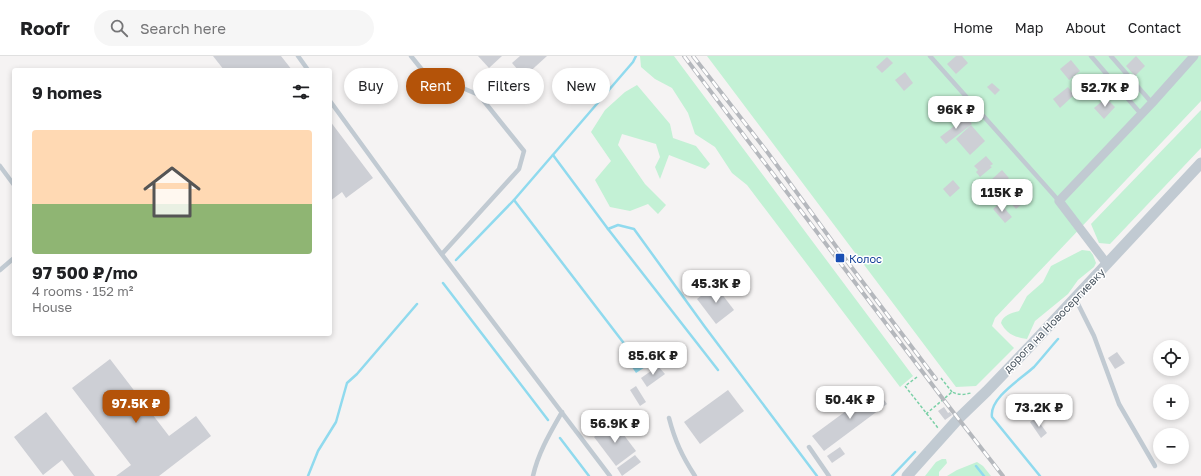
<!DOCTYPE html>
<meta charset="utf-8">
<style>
:root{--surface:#fff;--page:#f6f6f6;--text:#202124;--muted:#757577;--line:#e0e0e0;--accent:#b45309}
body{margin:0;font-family:"Golos Text",sans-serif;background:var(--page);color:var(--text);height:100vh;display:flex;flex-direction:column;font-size:15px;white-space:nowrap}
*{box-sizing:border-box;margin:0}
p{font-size:13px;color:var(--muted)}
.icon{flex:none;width:22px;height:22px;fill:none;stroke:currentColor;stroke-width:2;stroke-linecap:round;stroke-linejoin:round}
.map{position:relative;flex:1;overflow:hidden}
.sheet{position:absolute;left:12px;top:12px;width:320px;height:268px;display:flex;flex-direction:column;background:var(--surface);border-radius:4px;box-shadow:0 2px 6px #0003}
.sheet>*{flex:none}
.banner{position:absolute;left:344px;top:12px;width:380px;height:36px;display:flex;gap:8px}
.fabs{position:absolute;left:1153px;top:284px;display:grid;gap:8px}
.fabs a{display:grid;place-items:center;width:36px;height:36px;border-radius:50%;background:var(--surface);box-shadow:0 2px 6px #0003;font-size:20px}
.price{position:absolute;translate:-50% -34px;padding:0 9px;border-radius:8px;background:#fff;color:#222;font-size:13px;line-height:26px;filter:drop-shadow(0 1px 2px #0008)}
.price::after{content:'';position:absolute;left:50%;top:24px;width:12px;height:9px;margin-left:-6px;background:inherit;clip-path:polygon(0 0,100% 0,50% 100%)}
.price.active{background:var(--accent);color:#fff}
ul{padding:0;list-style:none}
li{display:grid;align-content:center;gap:8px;height:212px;padding:0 20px}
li+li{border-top:1px solid var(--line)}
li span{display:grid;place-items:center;height:124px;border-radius:4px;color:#555}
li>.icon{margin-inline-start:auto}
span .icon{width:72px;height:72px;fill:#fffc;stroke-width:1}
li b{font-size:17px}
h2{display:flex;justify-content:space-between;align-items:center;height:48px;padding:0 20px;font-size:17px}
.tag{padding:0 14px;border-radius:18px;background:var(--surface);box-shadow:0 2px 6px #0003;font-size:14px;line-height:36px}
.tag.active{background:var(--accent);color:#fff}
header{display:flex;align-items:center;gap:24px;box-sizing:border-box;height:56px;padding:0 20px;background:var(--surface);border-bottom:1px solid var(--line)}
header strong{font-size:19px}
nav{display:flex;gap:22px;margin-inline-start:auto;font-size:14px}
.search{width:280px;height:36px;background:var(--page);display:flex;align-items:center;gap:10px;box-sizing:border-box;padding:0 14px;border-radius:22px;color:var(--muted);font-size:15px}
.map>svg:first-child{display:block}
.green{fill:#c3f1d5}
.water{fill:#90daee}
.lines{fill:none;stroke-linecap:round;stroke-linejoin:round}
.stream{stroke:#90daee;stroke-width:2.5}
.building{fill:#cdcfd5}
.path{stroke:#7ad0a6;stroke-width:1.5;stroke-dasharray:3 2;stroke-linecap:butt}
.service{stroke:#c1cad2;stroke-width:4.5}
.minor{stroke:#c1cad2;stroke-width:9}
.tertiary{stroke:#c1cad2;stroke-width:11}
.rail-casing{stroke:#b5b8bd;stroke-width:4}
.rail{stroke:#fff;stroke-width:2.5;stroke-dasharray:8;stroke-linecap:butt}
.transit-dot{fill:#1a4fb4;stroke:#fff;stroke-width:1.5}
.labels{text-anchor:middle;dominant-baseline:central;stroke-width:3;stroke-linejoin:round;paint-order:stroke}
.transit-label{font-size:11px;fill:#164399;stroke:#fff;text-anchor:start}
.street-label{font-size:11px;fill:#4a5661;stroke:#fff}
</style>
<header>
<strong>Roofr</strong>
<div class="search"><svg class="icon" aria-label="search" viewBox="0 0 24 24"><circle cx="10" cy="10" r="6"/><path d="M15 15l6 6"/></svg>Search here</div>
<nav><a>Home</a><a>Map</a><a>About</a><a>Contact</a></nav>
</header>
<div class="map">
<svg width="1201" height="420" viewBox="0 0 1201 420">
<rect width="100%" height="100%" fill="#f5f3f3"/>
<!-- green -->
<g class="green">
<polygon points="640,0 674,0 913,320 900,331 747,129 732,117 715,91 695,78 688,57 672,32 655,23 641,11"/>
<polygon points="707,0 1201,0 1201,45 995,262 992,270 1014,292 976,330 956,331"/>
<polygon points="637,29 670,68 673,82 696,90 710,108 705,113 669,99 660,123 655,111 660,101 656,88 622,78 618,89 645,128 666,149 658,158 648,148 630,155 610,151 595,124 611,105 591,76 605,54 625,36"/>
<polygon points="1201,54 1201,92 1110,188 1099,187 1091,168"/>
<path d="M1082,194L1090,195L1093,199L1096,207L1094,211L1078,224L1068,238L1035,265L1027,283C1015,282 1006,277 1001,267C1003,259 1012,257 1019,255L1027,240L1043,226L1051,210Z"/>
<polygon points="942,403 946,403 947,407 939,416 939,420 941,420 925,420 936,406"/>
<polygon points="977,406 983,410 991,420 947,420 957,414"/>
</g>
<!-- water -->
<polygon class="water" points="646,298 653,306 636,317 629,307"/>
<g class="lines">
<!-- stream -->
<g class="stream">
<polyline points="553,99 608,173 618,169 634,173 705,271 817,420"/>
<polyline points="514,144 636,303"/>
<polyline points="608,173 718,314"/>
<polyline points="456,204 514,144 633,6 636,0"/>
<polyline points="443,227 548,364"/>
<polyline points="560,382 589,420"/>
<polyline points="976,410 984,420"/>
<polyline points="308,420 318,395 336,366 347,327 357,318 417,248"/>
<polyline points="892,420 915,396"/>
<path d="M1040,420L992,361C989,342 1021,323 1034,311C1042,302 1050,292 1058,283"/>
</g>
</g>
<!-- building -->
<g class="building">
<polygon points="213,0 281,0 292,14 224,14"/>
<polygon points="478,0 502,0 489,12"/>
<polygon points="520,0 547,0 524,21 512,7"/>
<polygon points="956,0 962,0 968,7 956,18 947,8"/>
<polygon points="1136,0 1145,10 1135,20 1126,10"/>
<polygon points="887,1 893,7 882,17 876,11"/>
<polygon points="1071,4 1080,15 1069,24 1060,13"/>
<polygon points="905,16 913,27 904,35 895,24"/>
<polygon points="992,27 1000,34 995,39 987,31"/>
<polygon points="1068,31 1074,39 1060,52 1053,43"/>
<polygon points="1106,42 1115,51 1104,63 1094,52"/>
<polygon points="966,61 972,68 946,88 940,81"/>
<polygon points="330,65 373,122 346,142 342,136 330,145"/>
<polygon points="971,69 985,85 970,99 956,83"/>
<polygon points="986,100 993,108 990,110 992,111 980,121 976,116 978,114 974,110"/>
<polygon points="1002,114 1009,122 997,132 991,124"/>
<polygon points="953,124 960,132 950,141 943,133"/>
<polygon points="1021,132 1030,141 1016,153 1008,144"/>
<polygon points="1000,147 1012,161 1005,167 993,153"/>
<polygon points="715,229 734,254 716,268 697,243"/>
<polygon points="1117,296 1125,307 1115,313 1108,302"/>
<polygon points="110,303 169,380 196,360 211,380 159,420 116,420 131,409 72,332"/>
<polygon points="658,310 665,318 647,331 641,322"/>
<polygon points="636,330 646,346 640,350 630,334"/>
<polygon points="876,333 887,348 824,395 812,380"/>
<polygon points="728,334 744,355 700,388 684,366"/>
<polygon points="944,351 948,357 950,356 952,359 945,364 938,355"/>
<polygon points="46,356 95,420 74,420 62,404 43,419 14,381"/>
<polygon points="1036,362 1047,377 1041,382 1030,366"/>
<polygon points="614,366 636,395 616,410 594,381"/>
<polygon points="840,391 845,398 832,407 827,400"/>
<polygon points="635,399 641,406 622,420 617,412"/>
</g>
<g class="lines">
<!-- path -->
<g class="path">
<polyline points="917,321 905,330 938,372"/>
<polyline points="941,322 952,336"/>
<path d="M926,358L952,336C959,339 963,339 971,337"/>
</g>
<!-- service -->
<g class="service">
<polyline points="298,0 308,14"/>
<polyline points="411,0 423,15 479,39 524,95 519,113 442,198"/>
<polyline points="930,0 1059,145"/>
<polyline points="1091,0 1141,58"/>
<polyline points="1111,0 1152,47"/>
<polyline points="330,45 437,192 610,420"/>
<polyline points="0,110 14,129"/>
<polyline points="0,214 14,202"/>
<polyline points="1075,242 1094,280 1119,348 1155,410"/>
<path d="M669,362C675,385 682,400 695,420"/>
<polyline points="809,391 829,420"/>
<path d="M533,420C538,397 550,377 562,356"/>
</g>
<!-- minor -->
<polyline class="minor" points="1107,208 1059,145 1152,47 1194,0"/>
<!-- tertiary -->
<polyline class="tertiary" points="907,420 959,362 987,335 1032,288 1201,107"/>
<defs>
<g id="rail">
<polyline points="684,0 943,343 1003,420"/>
<polyline points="693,0 768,97 843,200 936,323"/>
</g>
</defs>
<!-- rail casing -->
<use href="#rail" class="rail-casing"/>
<!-- rail -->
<use href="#rail" class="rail"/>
</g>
<!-- markers -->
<rect class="transit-dot" x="835" y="197" width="10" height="10" rx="2"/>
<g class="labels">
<!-- transit labels -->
<g class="transit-label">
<text x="849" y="202">Колос</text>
</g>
<!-- street labels -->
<g class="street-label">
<text transform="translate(1054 264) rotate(-46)">дорога на Новосергиевку</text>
</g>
</g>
</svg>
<div class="fabs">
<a><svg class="icon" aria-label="locate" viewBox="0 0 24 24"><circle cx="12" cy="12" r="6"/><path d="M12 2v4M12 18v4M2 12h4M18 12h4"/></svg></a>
<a>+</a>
<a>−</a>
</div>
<b class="price" style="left:1105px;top:52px">52.7K ₽</b>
<b class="price" style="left:956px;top:74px">96K ₽</b>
<b class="price" style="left:1002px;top:157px">115K ₽</b>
<b class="price" style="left:716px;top:248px">45.3K ₽</b>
<b class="price" style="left:653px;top:320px">85.6K ₽</b>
<b class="price" style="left:850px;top:364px">50.4K ₽</b>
<b class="price active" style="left:136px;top:368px">97.5K ₽</b>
<b class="price" style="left:1039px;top:372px">73.2K ₽</b>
<b class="price" style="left:615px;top:388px">56.9K ₽</b>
<div class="banner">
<a class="tag">Buy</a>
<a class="tag active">Rent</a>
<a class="tag">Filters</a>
<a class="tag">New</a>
</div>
<section class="sheet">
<h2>9 homes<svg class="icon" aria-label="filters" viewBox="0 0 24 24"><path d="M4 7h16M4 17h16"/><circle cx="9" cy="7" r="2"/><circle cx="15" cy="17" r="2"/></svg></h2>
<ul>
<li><span style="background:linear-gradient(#ffd9b3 60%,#8fb573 0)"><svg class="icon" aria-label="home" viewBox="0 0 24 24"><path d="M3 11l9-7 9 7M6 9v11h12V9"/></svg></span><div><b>97 500 ₽/mo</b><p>4 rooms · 152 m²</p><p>House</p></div></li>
</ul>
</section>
</div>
